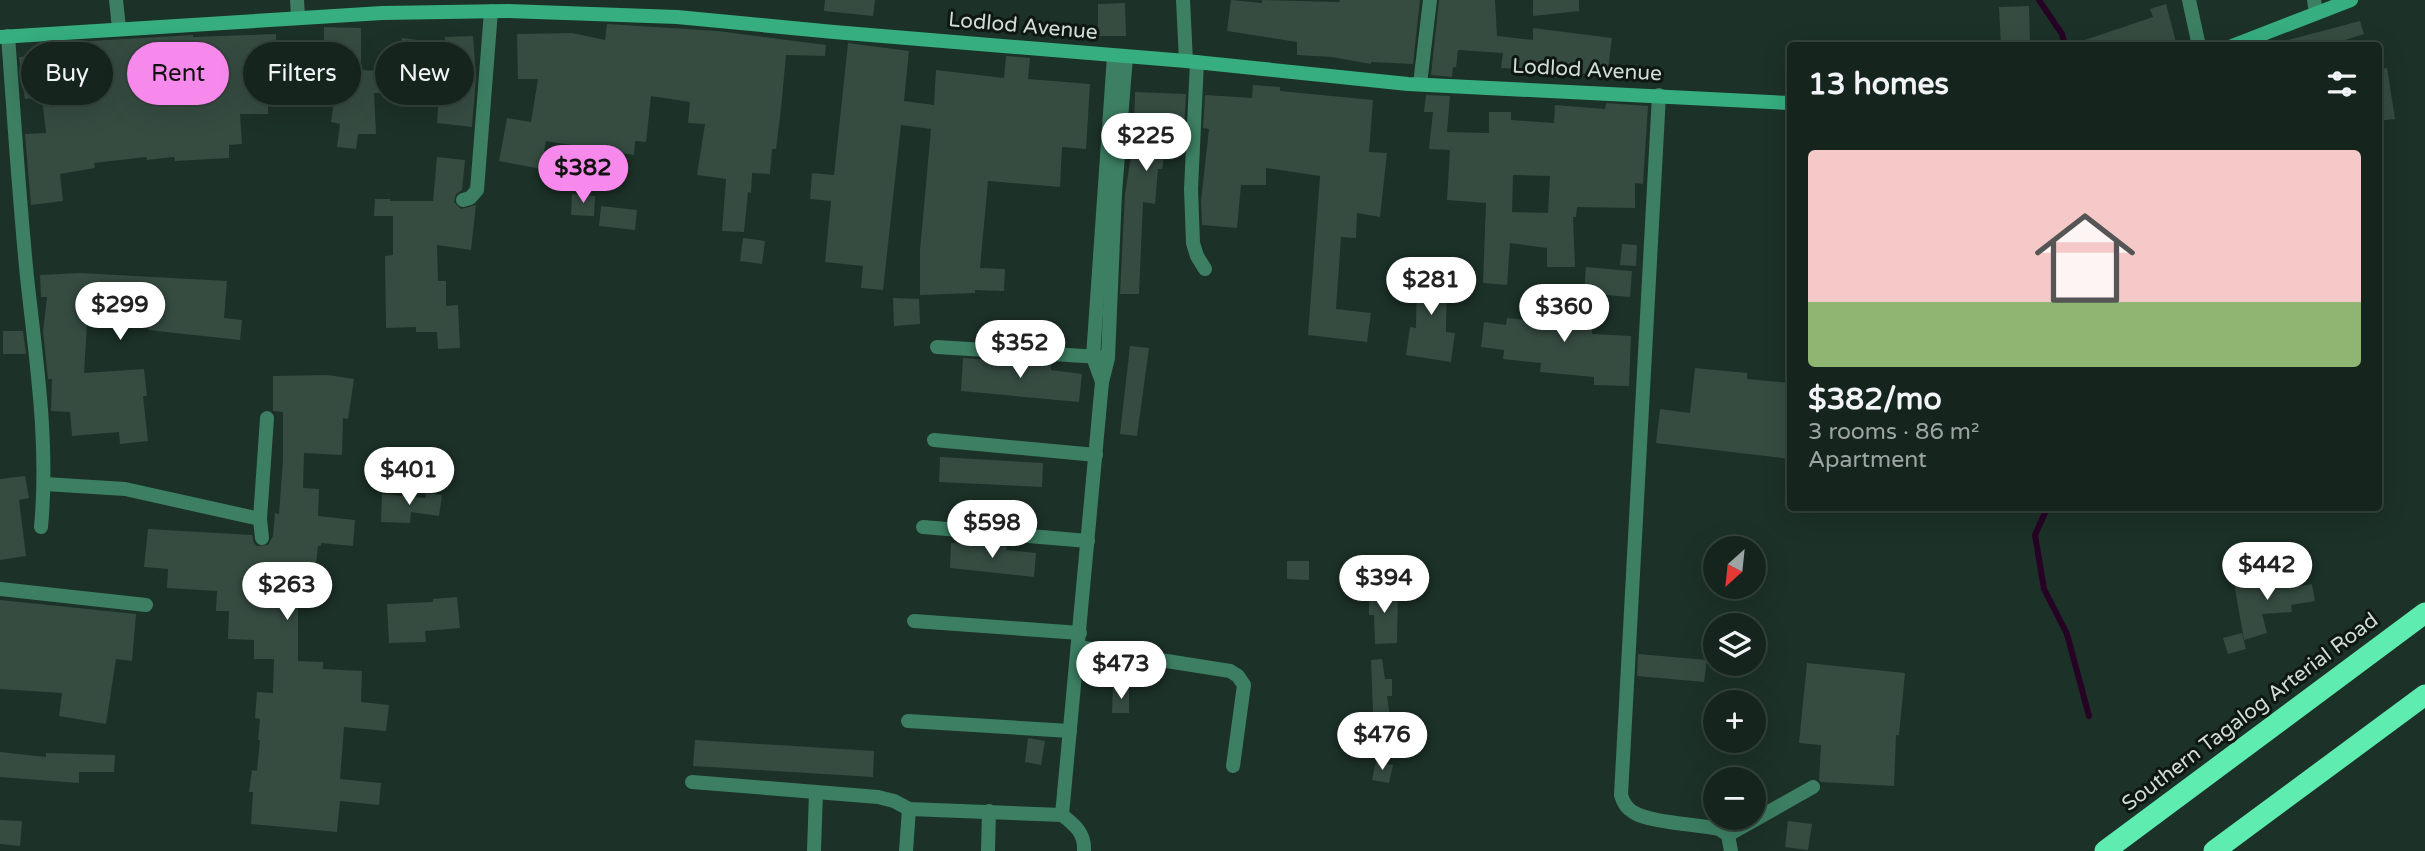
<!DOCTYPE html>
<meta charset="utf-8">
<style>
:root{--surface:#15251d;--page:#1e2d26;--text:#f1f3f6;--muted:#9da5a4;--line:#34423b;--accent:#f788ec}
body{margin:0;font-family:"Varela Round",sans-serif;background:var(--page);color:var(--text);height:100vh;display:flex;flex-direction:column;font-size:26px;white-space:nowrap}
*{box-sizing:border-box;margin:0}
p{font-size:23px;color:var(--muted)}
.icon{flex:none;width:38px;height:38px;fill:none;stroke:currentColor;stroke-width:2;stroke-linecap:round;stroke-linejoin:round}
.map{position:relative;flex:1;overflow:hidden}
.panel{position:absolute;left:1787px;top:42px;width:595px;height:469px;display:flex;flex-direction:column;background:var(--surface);border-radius:7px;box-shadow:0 7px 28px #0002,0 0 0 2px var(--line)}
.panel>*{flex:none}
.banner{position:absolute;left:21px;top:42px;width:665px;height:63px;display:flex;gap:14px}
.needle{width:46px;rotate:207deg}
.buttons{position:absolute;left:1703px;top:536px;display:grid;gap:14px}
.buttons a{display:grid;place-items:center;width:63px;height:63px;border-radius:50%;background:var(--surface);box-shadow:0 7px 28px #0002,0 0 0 2px var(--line);font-size:35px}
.price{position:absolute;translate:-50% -60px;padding:0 16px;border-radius:24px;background:#fff;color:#222;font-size:23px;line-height:46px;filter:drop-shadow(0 2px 4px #0008)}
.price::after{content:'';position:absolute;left:50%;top:42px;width:21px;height:16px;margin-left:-10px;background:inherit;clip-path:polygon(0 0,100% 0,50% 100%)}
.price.on{background:var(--accent);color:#111}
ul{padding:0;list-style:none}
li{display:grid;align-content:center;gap:14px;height:371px;padding:0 21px}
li+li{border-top:2px solid var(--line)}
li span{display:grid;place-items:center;height:217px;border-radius:7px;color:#555}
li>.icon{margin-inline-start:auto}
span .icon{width:126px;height:126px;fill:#fffc;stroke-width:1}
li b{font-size:30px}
h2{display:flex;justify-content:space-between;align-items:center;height:84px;padding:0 21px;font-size:30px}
.pill{padding:0 24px;border-radius:32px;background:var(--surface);box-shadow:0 7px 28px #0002,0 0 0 2px var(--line);font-size:24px;line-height:63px}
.pill.on{background:var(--accent);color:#111}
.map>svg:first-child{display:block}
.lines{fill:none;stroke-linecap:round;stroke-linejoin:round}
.stream{stroke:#260324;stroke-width:6}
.building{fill:#364c41;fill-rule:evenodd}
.street{stroke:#3c7f62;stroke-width:14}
.secondary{stroke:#36ae7f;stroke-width:14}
.highway{stroke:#5eecb1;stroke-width:21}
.labels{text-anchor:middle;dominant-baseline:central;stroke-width:6;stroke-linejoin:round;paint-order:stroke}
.street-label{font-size:21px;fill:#d0ddd6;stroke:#0e1712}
</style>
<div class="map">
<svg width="2425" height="851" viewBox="0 0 2425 851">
<rect width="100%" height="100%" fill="#1c3127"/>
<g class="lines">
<!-- stream -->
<g class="stream">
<polyline points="2039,0 2062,34 2065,46"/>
<polyline points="2047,508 2035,535 2044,589 2067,634 2089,716"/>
</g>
</g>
<!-- building -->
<g class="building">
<polygon points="825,0 875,0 873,16 824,11"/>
<polygon points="1231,0 1262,3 1262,0 1339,2 1340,0 1420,0 1413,64 1371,62 1371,64 1332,57 1297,55 1297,42 1227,31"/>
<polygon points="1439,0 1495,0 1497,36 1533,40 1533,28 1612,38 1607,77 1564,71 1564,74 1532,73 1532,70 1501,68 1503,53 1458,50 1456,67 1453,67 1452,77 1431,75"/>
<polygon points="1533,0 1579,0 1579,11 1533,16"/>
<polygon points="1125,3 1126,36 1098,36 1098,4"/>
<polygon points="2166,4 2176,42 2164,46 2077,46 2076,43 2153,17 2150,9"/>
<polygon points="2029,6 2030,46 2001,46 1999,7"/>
<polygon points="2360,21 2364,34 2327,46 2289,46 2288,40"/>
<polygon points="607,24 718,31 826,45 825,56 786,55 781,109 776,149 772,149 770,174 752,173 751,193 748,192 744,232 722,231 726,179 697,175 705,124 688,123 690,102 651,96 646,142 635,141 634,155 546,141 541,169 499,161 507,118 531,122 538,79 518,79 517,34 572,33 605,40"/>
<polygon points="324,27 361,28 361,70 380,71 380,93 374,93 376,134 358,134 356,149 337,147 340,124 331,122 339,66 306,65 306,75 277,75 277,87 268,87 268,114 240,114 242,144 229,145 229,158 175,161 174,157 147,160 146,157 94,163 95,168 60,174 63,201 31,205 25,134 46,133 42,97 25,99 19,57 58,53 56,43 193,35 193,37 276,34 276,46 324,48"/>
<polygon points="473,36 476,77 472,127 437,123 439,91 396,85 402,38 445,44 445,37"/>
<polygon points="848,43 909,51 904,101 934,105 936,70 1004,78 1006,56 1030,58 1028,79 1090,84 1086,149 1062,147 1060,187 988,181 980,268 1005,269 1004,291 975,290 975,293 920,295 920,250 931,129 901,125 883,290 861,288 863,266 825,262 831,201 810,199 812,173 834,175"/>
<polygon points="2387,68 2395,119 2378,121 2378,69"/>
<polygon points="1253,85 1280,87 1280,91 1373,100 1369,152 1387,153 1380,217 1357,213 1356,238 1341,237 1336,309 1371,313 1367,342 1308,335 1320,176 1266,168 1266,185 1241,185 1237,228 1202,225 1201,201 1209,129 1203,128 1205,95 1252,98"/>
<polygon points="1135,92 1186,94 1184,128 1169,127 1162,169 1158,169 1155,204 1143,202 1139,294 1120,294 1125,194 1136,125 1134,125"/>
<path d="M1426,95L1450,96L1447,132L1489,133V112H1511V120L1554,123L1555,105L1605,109L1606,103L1648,106L1643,184L1635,183V208L1577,207L1576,217H1573L1575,267H1547V248L1510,243L1507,285L1483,283L1486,203L1447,200L1450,150L1429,149L1433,112H1424ZM1513,175L1550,176L1548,213L1512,212Z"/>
<polygon points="437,157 465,160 462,190 456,194 454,202 461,209 476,205 471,250 437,245 438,281 446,281 446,306 458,305 460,348 438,349 437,332 416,332 416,327 386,328 385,256 393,255 393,216 374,216 375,199 390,199 390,201 433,201"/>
<polygon points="572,194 595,196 594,216 571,215"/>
<polygon points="601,206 637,210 635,230 599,226"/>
<polygon points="743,238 765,241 762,264 740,261"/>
<polygon points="1622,244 1637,245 1636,266 1620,265"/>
<polygon points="1417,266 1447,267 1446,332 1455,333 1451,362 1406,355 1410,327 1416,328"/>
<polygon points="1586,267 1632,271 1630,297 1584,293"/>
<polygon points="80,273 227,281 224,318 242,320 240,340 148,330 150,313 88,309 84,373 144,369 147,396 143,396 148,441 120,444 119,432 72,436 70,412 51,411 52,379 48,379 43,331 47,297 41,297 40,275"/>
<polygon points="893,298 919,299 920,324 894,326"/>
<polygon points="1547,299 1595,304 1592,334 1631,336 1629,386 1594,385 1594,377 1540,372 1541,363 1503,359 1504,350 1481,347 1484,322 1506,325 1507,318 1545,322"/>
<polygon points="3,331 23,331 26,354 3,354"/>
<polygon points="1130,346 1149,348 1137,436 1120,434"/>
<polygon points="963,358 1051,365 1051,370 1082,374 1079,402 961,391"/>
<polygon points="1695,368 1747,373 1747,379 1790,383 1790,459 1656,443 1660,409 1690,413"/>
<polygon points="328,375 354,379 348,419 343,418 342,455 304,453 303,488 319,489 318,516 355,520 353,546 321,543 321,546 318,546 315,573 255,568 253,600 298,601 298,661 323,662 323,669 362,671 361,702 389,705 386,731 344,727 340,779 381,783 379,805 340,801 337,832 251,824 253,792 249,792 252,770 257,771 260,740 258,740 260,719 255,718 257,692 273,693 274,659 254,659 254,640 228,639 229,611 216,611 217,591 167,588 168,569 144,567 148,529 252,535 254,543 257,546 268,545 273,536 275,513 279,514 283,460 283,412 273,411 273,376"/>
<polygon points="940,457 1043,463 1042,487 939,482"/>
<polygon points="25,476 29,498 19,500 26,556 0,560 0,479"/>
<polygon points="426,493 442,495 439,516 411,512 410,523 381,522 382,494 425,498"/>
<polygon points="951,543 1007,547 1006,550 1036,553 1034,577 950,568"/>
<polygon points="1287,561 1309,561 1309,580 1287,579"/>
<polygon points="2263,578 2263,582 2287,579 2288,588 2312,584 2315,601 2291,605 2292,612 2262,614 2267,633 2244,640 2234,583"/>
<polygon points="1369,589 1398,590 1397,643 1375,644 1374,615 1369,615"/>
<polygon points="457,597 460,628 425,631 426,642 389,643 387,604 433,602 433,599"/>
<polygon points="0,600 136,614 132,661 116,659 106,724 59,716 62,693 0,689"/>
<polygon points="2242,633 2246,649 2228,654 2223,638"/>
<polygon points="1638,654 1707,660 1704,682 1637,676"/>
<polygon points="1382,659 1385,679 1392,679 1392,696 1387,696 1392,732 1371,734 1369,713 1373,712 1371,660"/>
<polygon points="1807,663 1905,673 1899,735 1896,735 1894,786 1821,782 1819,780 1821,745 1799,743"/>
<polygon points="1113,688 1129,688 1129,713 1112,713"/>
<polygon points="1028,738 1045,741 1041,765 1025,762"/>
<polygon points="695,740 874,751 873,777 693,766"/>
<polygon points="0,752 46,757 46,753 115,755 114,772 79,772 79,783 0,777"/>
<polygon points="1376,762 1393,765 1389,783 1372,780"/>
<polygon points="0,820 22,821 20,846 0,844"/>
<polygon points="1788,821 1812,824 1808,850 1785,847"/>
</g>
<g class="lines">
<!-- street -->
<g class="street">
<polyline points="116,0 119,28"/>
<polyline points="297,0 298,16"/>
<polyline points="1183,0 1186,61"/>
<polyline points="2189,0 2199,46"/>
<polyline points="2314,0 2316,13"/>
<path d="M8,36C14,116 19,197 27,277C36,360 49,443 41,527"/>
<polyline points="1197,62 1191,189 1193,243 1197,256 1205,269"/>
<polyline points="1420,84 1430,0"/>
<path d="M1659,95L1621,795C1623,802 1626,808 1633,812C1650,823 1697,824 1719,829L1728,835L1731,851"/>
<polyline points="463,200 470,198 477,190 491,11"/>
<polyline points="937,347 1100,357"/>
<polyline points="1102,382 1093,357 1114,56"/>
<polyline points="934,440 1096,455"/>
<polyline points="45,484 125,489 260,519"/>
<polyline points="923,527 1088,541"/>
<polyline points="262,538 260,519 267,418"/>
<polyline points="0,589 146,605"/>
<polyline points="914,621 1080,633"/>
<polyline points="1078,647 1230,671 1238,676 1244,685 1233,766"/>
<polyline points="908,721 1070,731"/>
<path d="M692,782L878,797L894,801L909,809L1062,815C1075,825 1085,833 1084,851"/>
<polyline points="1062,815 1102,382 1108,358 1115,193 1126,57"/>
<polyline points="1728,835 1813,787"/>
<polyline points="814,851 816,792"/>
<polyline points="906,851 909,809"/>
<polyline points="988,851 989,811"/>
</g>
<!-- secondary -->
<g class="secondary">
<polyline points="0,37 382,13 508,11 677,17 834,32 1186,61 1408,84 1790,103"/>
<polyline points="2232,46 2351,0"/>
</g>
<!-- highway -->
<g class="highway">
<polyline points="2105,851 2425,613"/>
<polyline points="2214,851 2425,695"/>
</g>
</g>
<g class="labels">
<!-- street labels -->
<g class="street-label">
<text transform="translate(1023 26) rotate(5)">Lodlod Avenue</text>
<text transform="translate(1587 70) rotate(3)">Lodlod Avenue</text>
<text transform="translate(2250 712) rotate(-37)">Southern Tagalog Arterial Road</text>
</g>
</g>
</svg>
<div class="buttons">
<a><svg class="needle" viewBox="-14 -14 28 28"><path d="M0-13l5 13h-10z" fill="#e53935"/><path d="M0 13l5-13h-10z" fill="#9da5a4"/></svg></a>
<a><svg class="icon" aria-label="layers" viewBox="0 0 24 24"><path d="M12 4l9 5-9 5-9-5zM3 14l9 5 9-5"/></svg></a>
<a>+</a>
<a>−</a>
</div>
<b class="price" style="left:1146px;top:173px">$225</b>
<b class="price on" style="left:583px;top:205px">$382</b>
<b class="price" style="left:1431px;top:317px">$281</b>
<b class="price" style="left:120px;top:342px">$299</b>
<b class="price" style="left:1564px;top:344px">$360</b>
<b class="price" style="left:1020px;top:380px">$352</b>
<b class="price" style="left:409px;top:507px">$401</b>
<b class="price" style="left:992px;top:560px">$598</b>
<b class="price" style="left:2267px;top:602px">$442</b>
<b class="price" style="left:1384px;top:615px">$394</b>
<b class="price" style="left:287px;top:622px">$263</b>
<b class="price" style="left:1121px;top:701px">$473</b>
<b class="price" style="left:1382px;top:772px">$476</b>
<div class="banner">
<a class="pill">Buy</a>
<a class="pill on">Rent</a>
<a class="pill">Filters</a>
<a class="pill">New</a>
</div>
<section class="panel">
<h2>13 homes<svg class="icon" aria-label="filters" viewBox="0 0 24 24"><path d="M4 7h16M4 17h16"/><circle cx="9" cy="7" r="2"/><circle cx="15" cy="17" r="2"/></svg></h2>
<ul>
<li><span style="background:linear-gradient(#f6c9c9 70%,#8fb573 0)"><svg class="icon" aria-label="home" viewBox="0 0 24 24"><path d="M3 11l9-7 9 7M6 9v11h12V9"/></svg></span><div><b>$382/mo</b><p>3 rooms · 86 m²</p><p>Apartment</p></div></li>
</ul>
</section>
</div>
